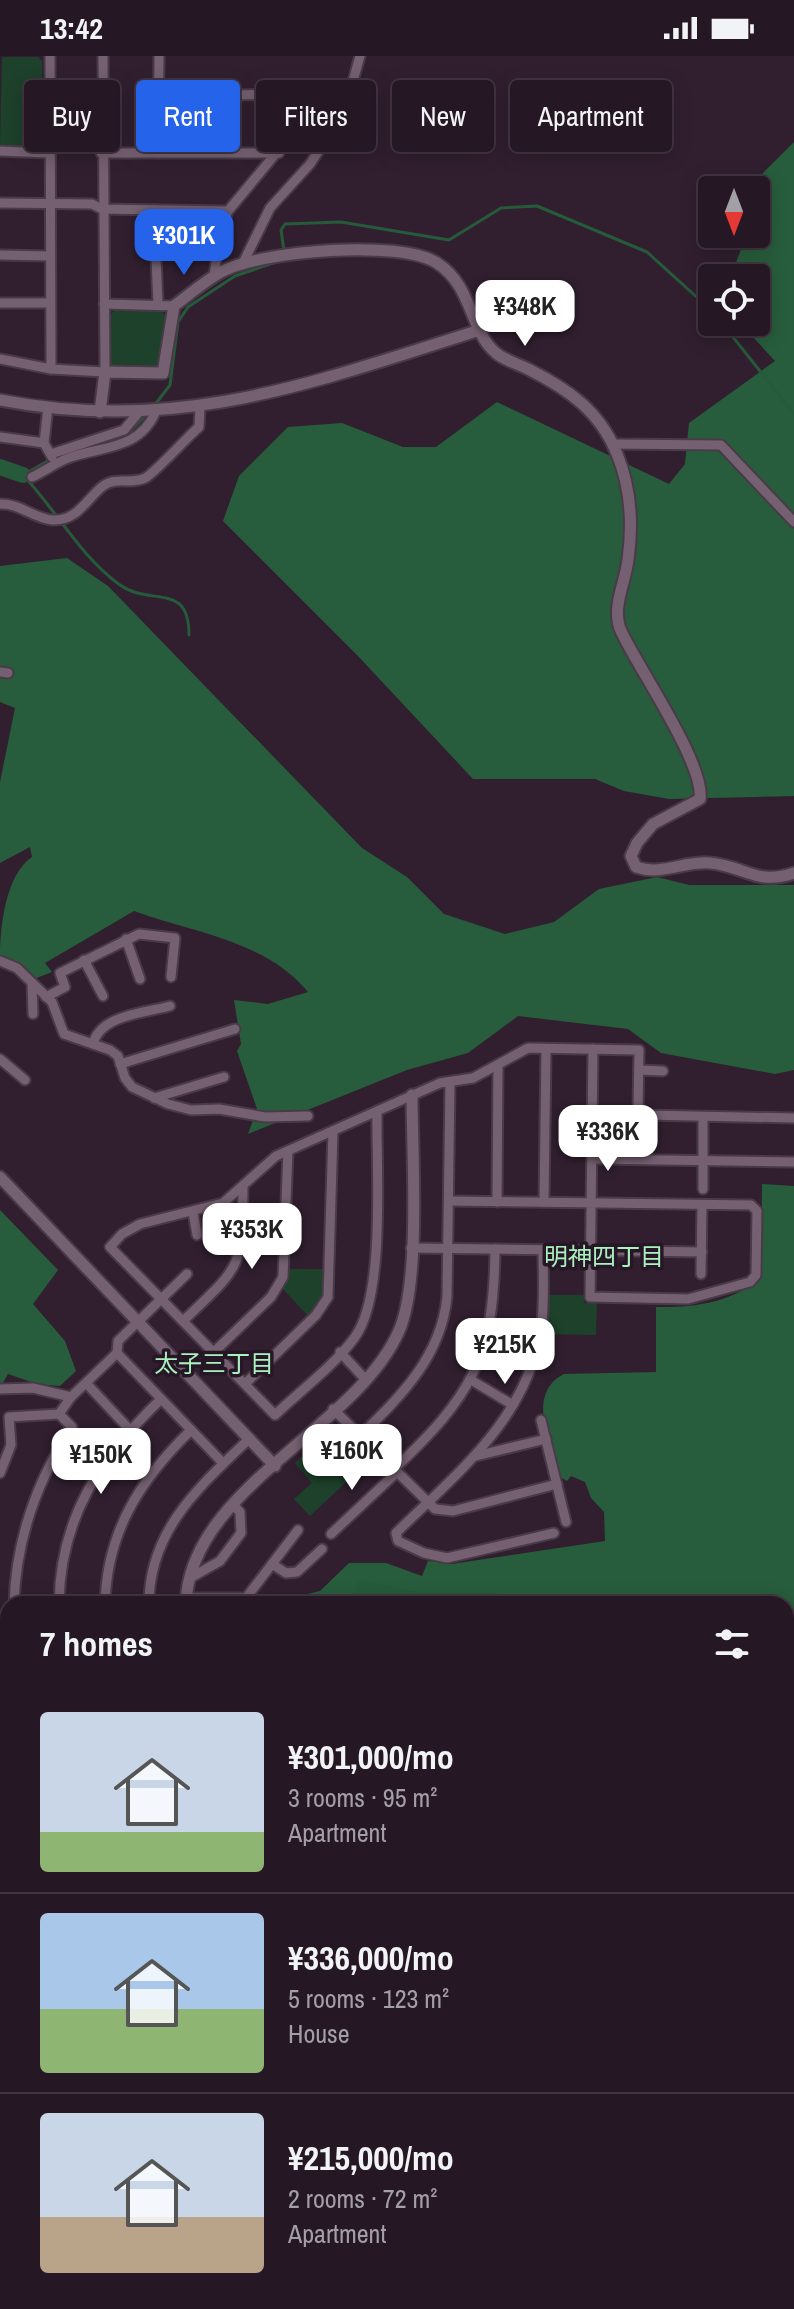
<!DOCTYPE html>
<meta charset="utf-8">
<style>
:root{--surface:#251723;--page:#2d202b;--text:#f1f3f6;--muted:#a39fa6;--line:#423641;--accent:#2563eb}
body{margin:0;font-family:"Archivo Narrow","Noto Sans JP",sans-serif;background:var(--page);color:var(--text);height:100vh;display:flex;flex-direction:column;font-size:30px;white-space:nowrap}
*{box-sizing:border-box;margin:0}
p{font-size:26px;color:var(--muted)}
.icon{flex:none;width:44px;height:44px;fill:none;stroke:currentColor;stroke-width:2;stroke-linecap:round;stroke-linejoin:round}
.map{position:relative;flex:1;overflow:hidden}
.drawer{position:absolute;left:0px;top:1540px;width:794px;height:714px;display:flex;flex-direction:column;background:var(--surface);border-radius:24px 24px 0 0;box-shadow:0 4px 20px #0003,0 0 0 2px var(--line)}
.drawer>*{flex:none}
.top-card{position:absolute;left:24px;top:24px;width:746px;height:72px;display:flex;gap:16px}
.needle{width:52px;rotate:180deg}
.controls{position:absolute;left:698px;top:120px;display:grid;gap:16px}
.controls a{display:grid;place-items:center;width:72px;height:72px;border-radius:8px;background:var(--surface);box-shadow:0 4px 20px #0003,0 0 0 2px var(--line);font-size:40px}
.price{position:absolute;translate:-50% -68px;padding:0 18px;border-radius:16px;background:#fff;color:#222;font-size:26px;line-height:52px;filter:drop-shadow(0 2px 4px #0008)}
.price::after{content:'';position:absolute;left:50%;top:48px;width:24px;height:18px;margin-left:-12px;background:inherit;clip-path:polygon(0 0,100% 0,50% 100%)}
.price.current{background:var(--accent);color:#fff}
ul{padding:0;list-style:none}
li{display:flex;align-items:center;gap:24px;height:200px;padding:0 40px}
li+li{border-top:2px solid var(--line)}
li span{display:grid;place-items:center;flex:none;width:224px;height:160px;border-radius:8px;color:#555}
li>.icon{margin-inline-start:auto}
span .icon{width:96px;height:96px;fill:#fffc;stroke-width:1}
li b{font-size:34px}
h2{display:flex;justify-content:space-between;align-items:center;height:96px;padding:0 40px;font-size:34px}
.chip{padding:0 28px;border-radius:8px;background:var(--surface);box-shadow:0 4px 20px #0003,0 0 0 2px var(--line);font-size:28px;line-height:72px}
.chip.current{background:var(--accent);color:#fff}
.status{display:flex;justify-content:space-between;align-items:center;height:56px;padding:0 40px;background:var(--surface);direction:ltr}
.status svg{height:22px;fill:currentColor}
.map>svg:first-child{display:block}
.green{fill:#1d412a}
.forest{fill:#275d3c}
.water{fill:#255b3a}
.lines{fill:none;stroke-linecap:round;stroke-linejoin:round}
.stream{stroke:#255b3a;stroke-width:3}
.river{stroke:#255b3a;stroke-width:16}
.minor-casing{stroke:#493a47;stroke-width:13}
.tertiary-casing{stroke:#493a47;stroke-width:15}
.minor{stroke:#756071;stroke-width:9}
.tertiary{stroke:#756071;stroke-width:11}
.labels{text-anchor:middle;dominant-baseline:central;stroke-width:7;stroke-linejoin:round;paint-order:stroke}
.neighbourhood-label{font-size:24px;fill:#a9f2c0;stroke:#271625}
</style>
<div class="status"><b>13:42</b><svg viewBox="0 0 49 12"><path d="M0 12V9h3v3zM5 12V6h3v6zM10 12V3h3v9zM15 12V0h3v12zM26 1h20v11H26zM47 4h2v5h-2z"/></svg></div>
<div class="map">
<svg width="794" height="2253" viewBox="0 0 794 2253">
<rect width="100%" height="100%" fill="#311f2f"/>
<!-- green -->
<g class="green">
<polygon points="2,1 38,1 42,5 43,87 38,92 3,93 0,88"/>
<polygon points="114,255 161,255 167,261 160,308 154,313 113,315 109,310 110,259"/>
<polygon points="288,1213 326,1213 323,1238 308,1260 282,1232"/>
<polygon points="547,1239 585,1239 584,1247 597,1247 596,1279 544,1278"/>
<polygon points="341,1364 374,1400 310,1460 294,1443 312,1427 295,1407"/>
<polygon points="8,1676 8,1908 2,1908 0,1689"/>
</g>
<!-- forest -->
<g class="forest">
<polygon points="794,86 794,740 669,743 624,735 595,723 473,723 358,600 223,465 239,420 288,371 342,367 403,391 436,391 497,346 669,428 685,408 689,367 775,305 739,266 756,266 756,222 730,222 747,178 756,178 756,134 747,133"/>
<path d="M67,502L108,530L362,792L407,821L444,858L505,878L554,866L599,833L657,821L689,829H794V1014L775,1018L661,997L628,973L518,960L468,997L407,1014L248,1078L257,1053L237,995L241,988L234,944L268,948L308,936C265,884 194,877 134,855L45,907L52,916L34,923L20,907L0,900C0,870 6,818 32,801L30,791L0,807V726L15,652L0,646V510Z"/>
<path d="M762,1128L794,1130V1642H786V1548H265L320,1535L349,1507H386L422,1520L428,1505L452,1508L605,1485L604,1456L591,1442L585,1426L571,1420L567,1425L558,1420C550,1387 526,1337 564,1318L656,1316V1251C691,1252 735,1247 761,1220Z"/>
<polygon points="0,1154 58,1214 33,1248 65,1285 76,1315 60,1330 37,1328 8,1318 0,1332"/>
<polygon points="0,1618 8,1620 8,1794 0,1794"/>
<polygon points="794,1820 794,2171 786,2169 786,1824"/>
<polygon points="786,2231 794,2233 794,2253 399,2253 402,2246 786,2246"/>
</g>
<!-- water -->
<polygon class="water" points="358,1523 415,1536 494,1536 512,1548 352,1548"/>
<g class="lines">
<!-- stream -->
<g class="stream">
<polyline points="284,195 281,174 285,168 341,166 449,184 501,152 537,150 647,196 712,255"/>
<polyline points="721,266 794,358"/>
<polyline points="154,350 170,329 178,266 188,251 235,220 285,203"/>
<polyline points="96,388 126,379 149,356"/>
<path d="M51,403L23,419C57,455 79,499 120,529C151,551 189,525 189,579"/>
</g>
<!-- river -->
<polyline class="river" points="0,411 23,419"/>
<defs>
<g id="minor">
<polyline points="50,0 51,313"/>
<polyline points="159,41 318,37 322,42 228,155 219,181 214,221"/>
<polyline points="0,95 48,97"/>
<polyline points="101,97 279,97"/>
<polyline points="158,97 159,0"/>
<polyline points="0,147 92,148 102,153 228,155"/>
<polyline points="154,154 158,248"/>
<polyline points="0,199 50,200"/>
<polyline points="242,209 270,152 310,108 344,57 360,0"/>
<polyline points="0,247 50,247"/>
<polyline points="104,248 174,250"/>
<polyline points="0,303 51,313 105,316 103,0"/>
<polyline points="48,351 44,387 52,401"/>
<polyline points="0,381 44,387"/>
<polyline points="613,388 721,389 794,466"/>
<polyline points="51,398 124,374 139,356"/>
<path d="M32,421C45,415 58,405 71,401C105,390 140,393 156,355"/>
<path d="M0,448C20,447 34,463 53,464C78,465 87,442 103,430C116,420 132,429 145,422C154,418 187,381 199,371L200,352"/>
<polyline points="0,616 8,617"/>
<polyline points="126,883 140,923"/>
<polyline points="84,904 103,940"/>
<polyline points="0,905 17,912 52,946 64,978 110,994 118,1000 125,1022 132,1031 168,1048 191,1054 219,1053 265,1061 308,1060"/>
<polyline points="32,928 33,958"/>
<polyline points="46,941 65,931 60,917 139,878 175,882 171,921"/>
<path d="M93,988C100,959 144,957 170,950"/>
<polyline points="0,1003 25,1024"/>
<polyline points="120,1008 235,973"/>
<polyline points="639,1014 663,1015"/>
<polyline points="154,1042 224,1021"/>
<path d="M377,1055C376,1110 386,1238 355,1281C334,1310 301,1334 275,1359L110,1191L122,1178L140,1168L223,1147L276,1100L440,1027L473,1022L528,992L639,994L638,1053L645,1059L794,1062"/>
<polyline points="592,1103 794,1106"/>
<polyline points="703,1133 703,1061"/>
<path d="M449,1145L751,1149L757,1155L756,1219L750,1226L688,1243L590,1241C591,1159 592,1076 593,993"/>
<polyline points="497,1146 498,1009"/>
<polyline points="544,1146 546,993"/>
<polyline points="193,1156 197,1179"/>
<polyline points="411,1192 702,1196"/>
<path d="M543,1194C543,1220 545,1248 541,1274C526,1364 457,1417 396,1477L398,1485L424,1497L447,1502L554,1477"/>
<polyline points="701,1218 702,1149"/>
<path d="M183,1265C242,1209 242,1213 243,1131"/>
<polyline points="214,1296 271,1241 283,1221 288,1095"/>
<polyline points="340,1296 365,1323"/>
<polyline points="117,1297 223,1407"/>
<polyline points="471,1324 513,1349"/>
<polyline points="86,1327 130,1374"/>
<polyline points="245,1328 316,1259 328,1241 333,1075"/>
<polyline points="0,1333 33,1332 71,1341 117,1297 118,1285 187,1218"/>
<polyline points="333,1353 435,1453 453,1455 557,1428"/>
<polyline points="541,1364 566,1466"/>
<path d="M360,1380C401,1340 441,1301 447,1241L450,1026"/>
<polyline points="476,1400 546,1383"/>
<path d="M393,1414C472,1340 494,1302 495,1193"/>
<polyline points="0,1417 11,1389 9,1361 59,1358 71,1341"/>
<polyline points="331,1478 396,1417"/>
<polyline points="272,1508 286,1517 297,1516 322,1493"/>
<polyline points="190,1522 220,1505 241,1477 240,1456 234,1450"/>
<polyline points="186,1542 246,1542 298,1474"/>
<path d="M14,1548C16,1483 36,1426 72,1371L59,1358"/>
<path d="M59,1548C60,1461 101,1401 161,1343"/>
<path d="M105,1548C107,1475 140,1424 191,1374"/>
<path d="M149,1548C149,1474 200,1430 249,1383"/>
<polyline points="786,1669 794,1670"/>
<polyline points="786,1794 794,1791"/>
<polyline points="0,2066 8,2066"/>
<polyline points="0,2109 8,2109"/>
<polyline points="0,2153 8,2153"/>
<polyline points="0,2196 8,2196"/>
<polyline points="0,2236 8,2226"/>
<polyline points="44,2253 50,2246"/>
<polyline points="102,2253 106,2246"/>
<polyline points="186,2253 189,2246"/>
<polyline points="237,2253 240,2246"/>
<polyline points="288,2253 290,2246"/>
<polyline points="337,2253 339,2246"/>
<polyline points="394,2253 396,2246"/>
</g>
<g id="tertiary">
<path d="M0,344C179,379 314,326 480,274"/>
<path d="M100,356L105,316L163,317L174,250C190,238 206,224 223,215C263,195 399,183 437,207C473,230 470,276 496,297C504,304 518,308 528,313C568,333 600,355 617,398C631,432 633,468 628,504C625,528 611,552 621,575C638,612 705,708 700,743L653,768L637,787L631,800L636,811C662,820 683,805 710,807C745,810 756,830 794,817"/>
<polyline points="0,1121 275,1410"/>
<path d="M186,1548C189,1433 356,1373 399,1275C421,1225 412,1099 412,1039"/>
<polyline points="144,2253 148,2246"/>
</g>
</defs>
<!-- minor casing -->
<use href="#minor" class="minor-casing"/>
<!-- tertiary casing -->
<use href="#tertiary" class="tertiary-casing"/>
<!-- minor -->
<use href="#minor" class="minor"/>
<!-- tertiary -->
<use href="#tertiary" class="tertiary"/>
</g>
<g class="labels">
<!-- neighbourhood labels -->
<g class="neighbourhood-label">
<text x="604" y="1200">明神四丁目</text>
<text x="214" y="1307">太子三丁目</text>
</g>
</g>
</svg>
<div class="controls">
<a><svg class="needle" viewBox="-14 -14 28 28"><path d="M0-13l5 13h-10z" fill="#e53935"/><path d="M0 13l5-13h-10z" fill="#a39fa6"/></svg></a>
<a><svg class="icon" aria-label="locate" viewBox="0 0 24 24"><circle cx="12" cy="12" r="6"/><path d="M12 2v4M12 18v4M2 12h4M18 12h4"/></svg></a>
</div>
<b class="price current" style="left:184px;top:221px">¥301K</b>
<b class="price" style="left:525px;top:292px">¥348K</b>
<b class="price" style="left:608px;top:1117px">¥336K</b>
<b class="price" style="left:252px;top:1215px">¥353K</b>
<b class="price" style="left:505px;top:1330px">¥215K</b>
<b class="price" style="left:352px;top:1436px">¥160K</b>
<b class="price" style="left:101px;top:1440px">¥150K</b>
<div class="top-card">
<a class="chip">Buy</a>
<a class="chip current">Rent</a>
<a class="chip">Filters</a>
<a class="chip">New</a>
<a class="chip">Apartment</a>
</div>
<section class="drawer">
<h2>7 homes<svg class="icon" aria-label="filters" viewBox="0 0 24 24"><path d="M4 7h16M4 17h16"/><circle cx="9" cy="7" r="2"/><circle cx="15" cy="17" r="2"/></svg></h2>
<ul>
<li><span style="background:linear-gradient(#c9d6e8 75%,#8fb573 0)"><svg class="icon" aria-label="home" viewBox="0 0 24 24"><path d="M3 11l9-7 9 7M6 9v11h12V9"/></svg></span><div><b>¥301,000/mo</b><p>3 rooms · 95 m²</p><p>Apartment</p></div></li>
<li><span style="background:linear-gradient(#a9c7e8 60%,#8fb573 0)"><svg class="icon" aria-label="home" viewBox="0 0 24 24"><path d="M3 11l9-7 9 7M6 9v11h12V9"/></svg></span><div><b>¥336,000/mo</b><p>5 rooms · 123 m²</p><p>House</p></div></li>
<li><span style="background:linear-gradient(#c9d6e8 65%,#b9a48a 0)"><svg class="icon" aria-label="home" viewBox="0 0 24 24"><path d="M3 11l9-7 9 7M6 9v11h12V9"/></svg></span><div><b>¥215,000/mo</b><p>2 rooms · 72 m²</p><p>Apartment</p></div></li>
</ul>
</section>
</div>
